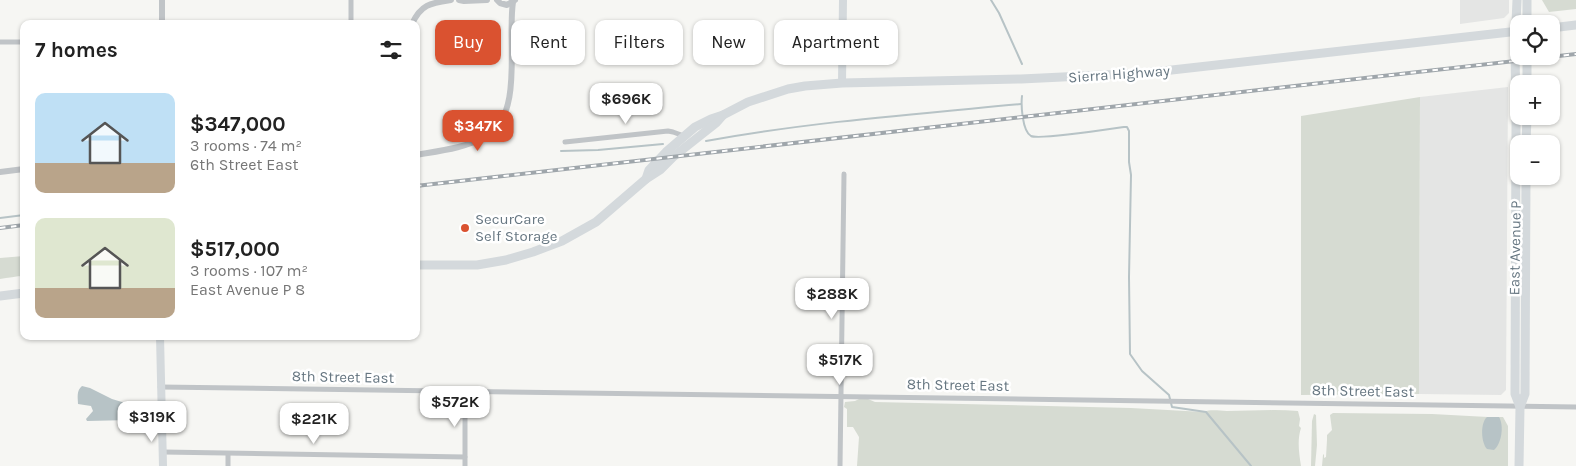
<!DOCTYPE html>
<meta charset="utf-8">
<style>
:root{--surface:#fff;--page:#f6f6f6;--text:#222;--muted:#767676;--accent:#da5230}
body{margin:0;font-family:Karla,sans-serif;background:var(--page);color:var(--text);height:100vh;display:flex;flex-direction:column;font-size:19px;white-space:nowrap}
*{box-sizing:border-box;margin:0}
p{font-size:16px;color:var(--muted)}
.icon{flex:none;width:28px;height:28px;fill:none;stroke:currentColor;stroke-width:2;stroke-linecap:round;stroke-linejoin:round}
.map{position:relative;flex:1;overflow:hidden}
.panel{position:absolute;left:20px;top:20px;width:400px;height:320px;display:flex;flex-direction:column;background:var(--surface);border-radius:10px;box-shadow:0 1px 4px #0004}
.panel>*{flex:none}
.hud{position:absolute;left:435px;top:20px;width:475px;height:45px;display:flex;gap:10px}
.fabs{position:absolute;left:1510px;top:15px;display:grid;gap:10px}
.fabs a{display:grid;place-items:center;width:50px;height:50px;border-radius:10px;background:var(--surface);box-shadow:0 1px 4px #0004;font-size:25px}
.price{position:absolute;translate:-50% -42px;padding:0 11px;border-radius:10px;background:#fff;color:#222;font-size:16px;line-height:32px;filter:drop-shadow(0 1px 2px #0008)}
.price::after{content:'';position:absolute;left:50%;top:30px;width:15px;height:11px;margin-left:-8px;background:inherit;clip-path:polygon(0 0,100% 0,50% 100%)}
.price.active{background:var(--accent);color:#fff}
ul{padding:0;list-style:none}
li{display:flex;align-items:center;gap:15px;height:125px;padding:0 15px}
li span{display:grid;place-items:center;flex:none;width:140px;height:100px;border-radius:10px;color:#555}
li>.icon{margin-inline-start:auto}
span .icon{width:60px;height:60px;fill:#fffc;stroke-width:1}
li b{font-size:21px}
h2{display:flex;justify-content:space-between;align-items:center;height:60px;padding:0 15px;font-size:21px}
.tag{padding:0 18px;border-radius:10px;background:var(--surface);box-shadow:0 1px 4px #0004;font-size:18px;line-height:45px}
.tag.active{background:var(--accent);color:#fff}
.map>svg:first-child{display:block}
.built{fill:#e4e5e4}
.green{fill:#d6dbd2}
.water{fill:#b7c3c6}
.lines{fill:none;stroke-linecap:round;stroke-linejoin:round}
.stream{stroke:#b7c3c6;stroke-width:2}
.minor{stroke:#c0c4c7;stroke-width:5}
.tertiary{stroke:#c0c4c7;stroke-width:6}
.secondary{stroke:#d4d9dc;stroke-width:8}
.primary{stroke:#d4d9dc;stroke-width:9}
.rail-casing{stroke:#9fa6ab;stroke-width:4}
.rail{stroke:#fff;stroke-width:2;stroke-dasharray:5.5;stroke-linecap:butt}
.poi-dot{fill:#da5230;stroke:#fff;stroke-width:2}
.labels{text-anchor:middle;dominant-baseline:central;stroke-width:5;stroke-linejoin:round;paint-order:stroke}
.street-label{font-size:15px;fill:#677782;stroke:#fff}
.poi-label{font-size:15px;fill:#677782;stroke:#fff;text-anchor:start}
</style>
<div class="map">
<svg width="1576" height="466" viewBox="0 0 1576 466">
<rect width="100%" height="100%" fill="#f6f6f3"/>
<!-- built -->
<g class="built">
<polygon points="1460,0 1509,0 1509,13 1504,18 1460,24"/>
<polygon points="1508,87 1506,390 1501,395 1419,394 1420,97"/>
</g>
<!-- green -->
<g class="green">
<polygon points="1542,0 1576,0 1576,9 1549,12"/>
<polygon points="1420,97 1419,394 1301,395 1301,116"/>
<path d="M24,256V276C16,276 8,278 0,279V258Z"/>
<path d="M859,399H868L875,402L1131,408L1204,412C1211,409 1219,411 1227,411C1251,411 1274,409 1298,411L1300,419L1299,426L1301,428C1297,440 1299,453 1301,466H857L859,437L853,427H847V409L844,407L845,402L855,401Z"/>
<polygon points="1333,413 1432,414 1488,417 1489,427 1492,425 1491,417 1503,417 1508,426 1508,466 1322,466 1323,455 1324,454 1324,458 1326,457 1327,440 1327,435 1332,430 1330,415"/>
<polygon points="1314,414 1316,415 1317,445 1315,466 1311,466 1312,421"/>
</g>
<!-- water -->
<g class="water">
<path d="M82,386L90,388L112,399L132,405L131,420L87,421L86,419L93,411L91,406L78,404C78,398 76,391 82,386Z"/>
<path d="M1487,417H1499C1504,425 1502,443 1494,450L1487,449C1481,443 1480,423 1487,417Z"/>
</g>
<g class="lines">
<!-- stream -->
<g class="stream">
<polyline points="991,0 999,13 1022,64"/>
<path d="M1022,96C1021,104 1022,131 1031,136C1039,140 1110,129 1124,127H1127L1129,131V162L1131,175L1129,277L1130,354L1142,371L1169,395L1172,407L1206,412L1251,466"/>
<path d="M706,141C810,122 916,114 1021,104"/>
<polyline points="561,151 598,150 663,144"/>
<polyline points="0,218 24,215"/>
</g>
<!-- minor -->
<g class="minor">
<polyline points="351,24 351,0"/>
<polyline points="0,42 24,42"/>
<polyline points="565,142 668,131 673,132 684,136"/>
<polyline points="160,387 1576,407"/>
<polyline points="163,452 465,457"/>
<polyline points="228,466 228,454"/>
<polyline points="465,466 465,391"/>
<polyline points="840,466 844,174"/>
</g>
<!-- tertiary -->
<g class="tertiary">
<polyline points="459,0 464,1 487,0"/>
<polyline points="497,0 500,3 507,5 515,0"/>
<polyline points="162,24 162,0"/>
<path d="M412,24C421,4 431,3 451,0"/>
<path d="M416,155C439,151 466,148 487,136C524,114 507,39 513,2"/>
<polyline points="0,172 24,169"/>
</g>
<!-- secondary -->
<g class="secondary">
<polyline points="842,83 843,0"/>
<polyline points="160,336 163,466"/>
</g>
<!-- primary -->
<g class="primary">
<polyline points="1517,0 1515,45 1516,125 1515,394 1520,407 1519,466"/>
<polyline points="1527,0 1527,24"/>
<polyline points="1551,28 1576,25"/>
<polyline points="1527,56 1527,84"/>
<polyline points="1526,144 1527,116"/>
<polyline points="646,179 649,170 666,152 695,127 711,119 723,115 748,102 788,89 805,86 842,83 1021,79 1145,73 1519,31"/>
<polyline points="416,265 477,265 506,260 533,252 562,241 596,222 646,179 660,170 673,157 716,123 723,115"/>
<polyline points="0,296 24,293"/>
<polyline points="1520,407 1525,394 1526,176"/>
</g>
<defs>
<g id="rail">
<polyline points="416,186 1576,54"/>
<polyline points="0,228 24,225"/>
</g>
</defs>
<!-- rail casing -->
<use href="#rail" class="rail-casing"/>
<!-- rail -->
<use href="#rail" class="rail"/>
</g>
<!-- markers -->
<circle class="poi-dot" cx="465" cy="228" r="5"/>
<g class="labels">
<!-- street labels -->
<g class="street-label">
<text transform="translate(1119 74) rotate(-4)">Sierra Highway</text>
<text transform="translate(1515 248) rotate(-89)">East Avenue P</text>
<text transform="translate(343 377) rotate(1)">8th Street East</text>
<text transform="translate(958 385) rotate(1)">8th Street East</text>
<text transform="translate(1363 391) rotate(1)">8th Street East</text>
</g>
<!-- poi labels -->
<g class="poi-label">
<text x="475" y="219">SecurCare<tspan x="475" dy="17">Self Storage</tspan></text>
</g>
</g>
</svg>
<div class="fabs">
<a><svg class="icon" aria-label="locate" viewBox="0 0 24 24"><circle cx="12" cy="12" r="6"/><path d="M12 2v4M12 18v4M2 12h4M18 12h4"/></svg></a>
<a>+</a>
<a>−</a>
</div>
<b class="price" style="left:626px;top:125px">$696K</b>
<b class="price active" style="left:478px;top:152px">$347K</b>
<b class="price" style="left:832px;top:320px">$288K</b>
<b class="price" style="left:840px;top:386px">$517K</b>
<b class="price" style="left:455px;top:428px">$572K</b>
<b class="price" style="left:152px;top:443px">$319K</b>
<b class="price" style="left:314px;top:445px">$221K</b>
<div class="hud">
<a class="tag active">Buy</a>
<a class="tag">Rent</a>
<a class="tag">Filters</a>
<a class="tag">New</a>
<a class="tag">Apartment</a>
</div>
<section class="panel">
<h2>7 homes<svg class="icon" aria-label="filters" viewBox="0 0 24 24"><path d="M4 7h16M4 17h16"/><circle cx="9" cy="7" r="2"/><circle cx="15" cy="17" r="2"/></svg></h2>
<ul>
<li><span style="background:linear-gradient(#bfe0f5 70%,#b9a48a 0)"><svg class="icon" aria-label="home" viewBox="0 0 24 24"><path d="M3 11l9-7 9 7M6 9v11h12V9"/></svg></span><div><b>$347,000</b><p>3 rooms · 74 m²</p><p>6th Street East</p></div></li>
<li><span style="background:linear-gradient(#dfe7d0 70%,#b9a48a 0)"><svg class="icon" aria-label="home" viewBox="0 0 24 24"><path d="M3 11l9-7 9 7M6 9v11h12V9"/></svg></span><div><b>$517,000</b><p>3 rooms · 107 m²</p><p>East Avenue P 8</p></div></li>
</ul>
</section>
</div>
